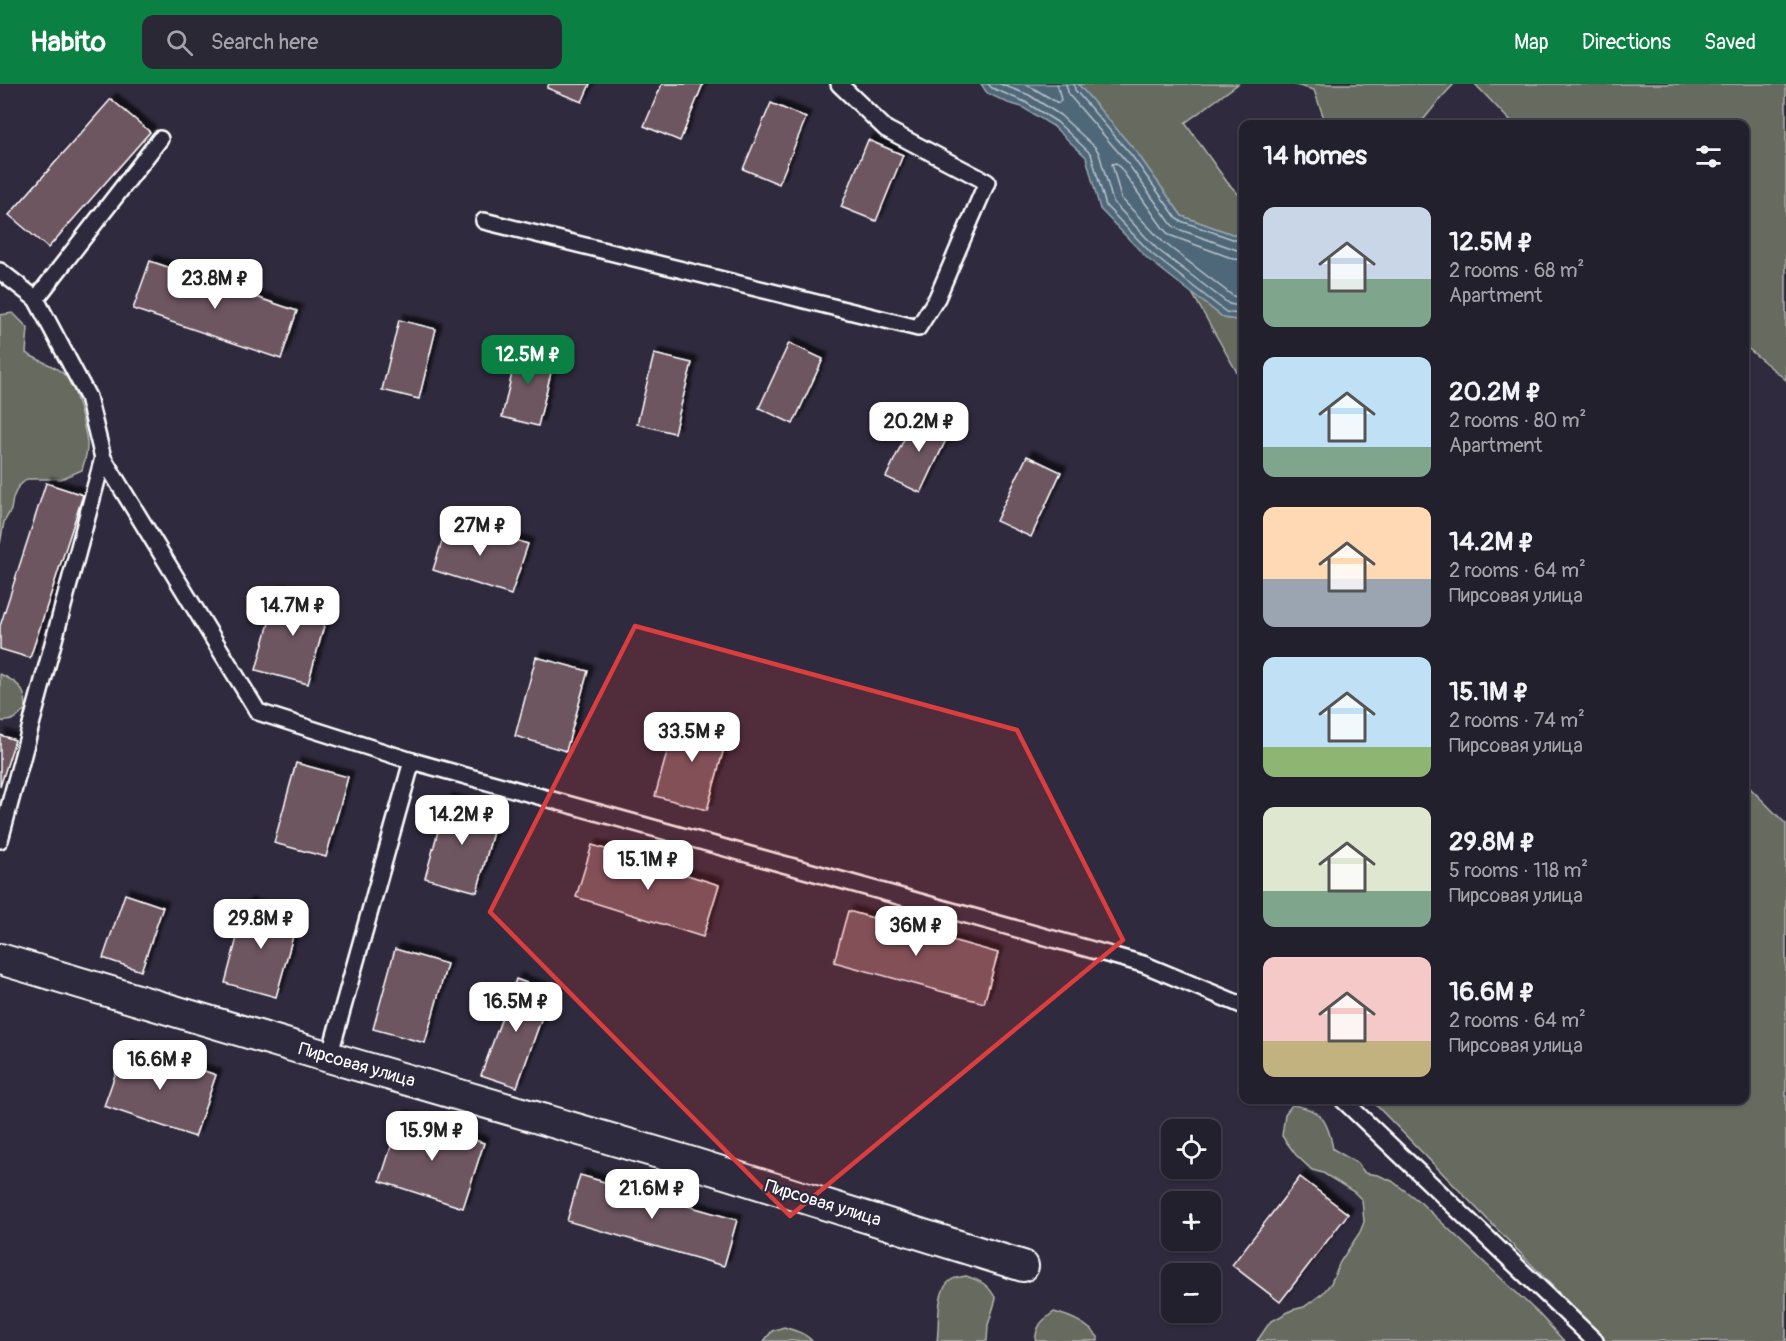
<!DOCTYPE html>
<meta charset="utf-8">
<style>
:root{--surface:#23202e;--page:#2b2836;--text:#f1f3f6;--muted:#a3a3aa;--line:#403e4a;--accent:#0b8043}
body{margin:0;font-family:Pangolin,sans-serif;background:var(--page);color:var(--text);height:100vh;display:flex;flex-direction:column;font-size:22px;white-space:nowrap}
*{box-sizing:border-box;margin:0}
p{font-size:20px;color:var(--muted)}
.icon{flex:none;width:33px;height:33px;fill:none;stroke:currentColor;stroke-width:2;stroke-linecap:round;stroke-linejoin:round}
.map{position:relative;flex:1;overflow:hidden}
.details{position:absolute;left:1239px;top:36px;width:510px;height:984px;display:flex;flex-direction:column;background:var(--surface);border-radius:12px;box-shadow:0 2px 4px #0004,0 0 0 2px var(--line)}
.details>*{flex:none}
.buttons{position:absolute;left:1161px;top:1035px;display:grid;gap:12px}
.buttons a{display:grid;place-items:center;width:60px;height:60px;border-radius:12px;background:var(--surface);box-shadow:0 2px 4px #0004,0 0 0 2px var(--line);font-size:30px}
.price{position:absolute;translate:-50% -51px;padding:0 14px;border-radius:12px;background:#fff;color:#222;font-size:20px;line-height:39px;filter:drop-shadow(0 2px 3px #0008)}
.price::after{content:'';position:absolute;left:50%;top:36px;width:18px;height:14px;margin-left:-9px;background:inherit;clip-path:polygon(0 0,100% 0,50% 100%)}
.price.on{background:var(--accent);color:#fff}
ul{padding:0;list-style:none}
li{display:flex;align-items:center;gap:18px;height:150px;padding:0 24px}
li span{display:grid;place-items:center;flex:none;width:168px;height:120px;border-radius:12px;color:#555}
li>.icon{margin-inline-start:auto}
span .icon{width:72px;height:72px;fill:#fffc;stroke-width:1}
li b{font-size:26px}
h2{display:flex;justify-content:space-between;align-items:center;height:72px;padding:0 24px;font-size:26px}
header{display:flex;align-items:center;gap:36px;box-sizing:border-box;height:84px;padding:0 30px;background:var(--accent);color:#fff}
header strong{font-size:28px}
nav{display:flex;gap:33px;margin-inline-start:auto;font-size:21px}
.search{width:420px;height:54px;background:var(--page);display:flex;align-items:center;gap:15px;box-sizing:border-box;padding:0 21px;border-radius:12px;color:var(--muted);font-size:22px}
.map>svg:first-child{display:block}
.green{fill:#666b5e;stroke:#b2b5ae;stroke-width:1.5}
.water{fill:#4f6779;stroke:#95a4af;stroke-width:1.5}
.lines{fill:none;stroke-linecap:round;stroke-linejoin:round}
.shore{stroke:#b9c2c9;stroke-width:1.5}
.building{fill:#6e5660;stroke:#fff;stroke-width:1.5;filter:url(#shadow)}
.lane-casing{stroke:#fff;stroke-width:20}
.street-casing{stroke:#fff;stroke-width:34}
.lane{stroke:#2f2a3d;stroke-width:15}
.street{stroke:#2f2a3d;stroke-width:30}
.marked{fill:#da3e3e;fill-opacity:0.2;stroke:#da3e3e;stroke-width:4.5;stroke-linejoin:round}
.labels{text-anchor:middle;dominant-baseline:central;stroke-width:4.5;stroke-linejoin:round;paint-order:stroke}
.street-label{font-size:18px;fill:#fff;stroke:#2f2a3d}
</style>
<header>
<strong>Habito</strong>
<div class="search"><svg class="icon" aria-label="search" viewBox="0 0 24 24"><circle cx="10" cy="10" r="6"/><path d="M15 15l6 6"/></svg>Search here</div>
<nav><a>Map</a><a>Directions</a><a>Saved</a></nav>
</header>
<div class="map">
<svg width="1786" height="1257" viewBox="0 0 1786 1257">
<defs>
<filter id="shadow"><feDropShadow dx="5.5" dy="-5.5" stdDeviation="1.5" flood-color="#0009"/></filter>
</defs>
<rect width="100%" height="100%" fill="#2f2a3d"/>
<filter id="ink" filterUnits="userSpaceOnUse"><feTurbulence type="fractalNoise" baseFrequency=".0167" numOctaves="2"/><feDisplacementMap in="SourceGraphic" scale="12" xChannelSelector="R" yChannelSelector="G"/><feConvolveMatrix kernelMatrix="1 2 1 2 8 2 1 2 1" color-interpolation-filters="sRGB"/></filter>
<g filter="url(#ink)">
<!-- green -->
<g class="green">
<polygon points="1078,0 1238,0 1185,39 1227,98 1243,115 1243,154 1182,132 1137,69"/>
<polygon points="1292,0 1454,0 1441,14 1420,40 1326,40 1314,6"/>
<polygon points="1475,0 1786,0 1786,296 1745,262 1744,40 1513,40"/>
<polygon points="1192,209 1224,234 1243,237 1243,299"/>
<path d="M13,229L28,244L26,269C40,278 59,282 69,296C75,303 88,354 87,363C87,371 84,378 82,386L61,395H27L18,403L13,414L11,426L4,438L0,460V231Z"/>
<path d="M0,590C17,598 26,604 26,624C19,633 12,639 0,637Z"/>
<polygon points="1745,699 1786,740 1786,1257 1606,1257 1371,1016 1744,1016"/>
<path d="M1292,1021C1321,1025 1328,1036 1333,1065L1357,1079L1365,1089L1378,1091L1392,1097L1420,1118L1538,1229L1564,1257H1257L1270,1238L1292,1226L1304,1223L1323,1209L1331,1199L1340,1178L1360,1148L1364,1138L1362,1116L1354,1108L1323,1089L1312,1086L1296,1071L1282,1052L1285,1030Z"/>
<path d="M966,1192C981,1197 988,1200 996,1215L988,1241L987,1257H937C940,1240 935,1207 951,1196C955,1193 961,1193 966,1192Z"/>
<path d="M1054,1228C1072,1233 1086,1239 1098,1253V1257H1035C1037,1241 1041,1237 1054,1228Z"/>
<path d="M784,1243C794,1246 805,1249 812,1257H764L772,1247Z"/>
</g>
<!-- water -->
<polygon class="water" points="981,0 1078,0 1137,69 1182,132 1243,154 1243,237 1224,234 1148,175 1100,125 1086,73 1053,42 1022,23 1008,19 987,9"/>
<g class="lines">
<!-- shore -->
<g class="shore">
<polyline points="988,0 992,4 1025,18 1057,38 1091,70 1106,122 1152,170 1226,228 1244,231"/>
<polyline points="1000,0 1029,11 1060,31 1095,63 1099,69 1113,118 1157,165 1229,220 1244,223"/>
<polyline points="1024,0 1033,4 1058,19 1061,16 1057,0"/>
<polyline points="1066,0 1069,11 1126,77 1172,141 1178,145 1237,166 1244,167"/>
<polyline points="1074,0 1075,6 1132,72 1178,136 1244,159"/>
<polyline points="1244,176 1234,175 1169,151 1163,144 1119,82 1116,79 1112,80 1121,114 1163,158 1233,212 1244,214"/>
</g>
</g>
<!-- building -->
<g class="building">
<polygon points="549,0 590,0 582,18 547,4"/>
<polygon points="662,0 703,0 680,57 644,42"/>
<polygon points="111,15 150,48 48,164 9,131"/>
<polygon points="771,19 806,34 779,100 743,85"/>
<polygon points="868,56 903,71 876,137 841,123"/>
<polygon points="150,177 297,227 281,275 133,225"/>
<polygon points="399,236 436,245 419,315 382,306"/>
<polygon points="789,259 823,275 793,340 759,324"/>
<polygon points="518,263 555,272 538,342 502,333"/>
<polygon points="654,270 692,279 674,349 637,340"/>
<polygon points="917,328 951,345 921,409 886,393"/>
<polygon points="1027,372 1061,388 1031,453 996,437"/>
<polygon points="46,399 83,411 30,574 0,565 0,542"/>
<polygon points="449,435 528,460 511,511 433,486"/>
<polygon points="278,506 330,520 308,600 256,586"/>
<polygon points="536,573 588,587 566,667 515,652"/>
<polygon points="677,632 729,646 707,726 655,712"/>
<polygon points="0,651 15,656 0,703"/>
<polygon points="296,679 348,693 326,773 274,759"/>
<polygon points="447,715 498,729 477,808 425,794"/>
<polygon points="592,761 719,801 703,853 576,813"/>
<polygon points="125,810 163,823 141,887 103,874"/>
<polygon points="246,820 298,834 276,913 225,899"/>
<polygon points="848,827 998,869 984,919 834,878"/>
<polygon points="395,865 447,880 425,959 373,945"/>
<polygon points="516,895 551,908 517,1003 481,991"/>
<polygon points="126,960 216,991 195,1053 104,1022"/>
<polygon points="401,1032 484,1059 463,1124 380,1097"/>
<polygon points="580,1091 737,1136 724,1182 567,1137"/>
<polygon points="1300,1093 1348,1130 1280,1218 1232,1181"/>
</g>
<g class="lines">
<defs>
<g id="lane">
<polyline points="160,55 36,215 88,313 103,374 258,628 412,677"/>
<polyline points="484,137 918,244 937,214 987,98 886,45 839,0"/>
<polyline points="0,187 36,215"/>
<polyline points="0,756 103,374"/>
<polyline points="329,973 412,677 1143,880 1244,922"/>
<polyline points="1343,1016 1595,1257"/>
</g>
<polyline id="street" points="0,875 329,973 683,1076 1023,1182"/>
</defs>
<!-- lane casing -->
<use href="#lane" class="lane-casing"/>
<!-- street casing -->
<use href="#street" class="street-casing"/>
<!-- lane -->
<use href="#lane" class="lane"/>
<!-- street -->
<use href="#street" class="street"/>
</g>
</g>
<!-- marked area -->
<path class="marked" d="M635,542L1017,646L1123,856L790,1132L490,828Z"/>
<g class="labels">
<!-- street labels -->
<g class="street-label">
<text transform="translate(357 981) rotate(16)">Пирсовая улица</text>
<text transform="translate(823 1119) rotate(17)">Пирсовая улица</text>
</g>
</g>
</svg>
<div class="buttons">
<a><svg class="icon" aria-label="locate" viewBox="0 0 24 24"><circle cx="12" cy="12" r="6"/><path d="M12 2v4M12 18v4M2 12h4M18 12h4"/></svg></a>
<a>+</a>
<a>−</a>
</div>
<b class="price" style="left:215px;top:226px">23.8M ₽</b>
<b class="price on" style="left:528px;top:302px">12.5M ₽</b>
<b class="price" style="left:919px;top:369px">20.2M ₽</b>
<b class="price" style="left:480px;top:473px">27M ₽</b>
<b class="price" style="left:293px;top:553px">14.7M ₽</b>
<b class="price" style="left:692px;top:679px">33.5M ₽</b>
<b class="price" style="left:462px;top:762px">14.2M ₽</b>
<b class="price" style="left:648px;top:807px">15.1M ₽</b>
<b class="price" style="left:261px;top:866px">29.8M ₽</b>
<b class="price" style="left:916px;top:873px">36M ₽</b>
<b class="price" style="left:516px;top:949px">16.5M ₽</b>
<b class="price" style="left:160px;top:1007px">16.6M ₽</b>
<b class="price" style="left:432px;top:1078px">15.9M ₽</b>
<b class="price" style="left:652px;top:1136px">21.6M ₽</b>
<section class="details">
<h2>14 homes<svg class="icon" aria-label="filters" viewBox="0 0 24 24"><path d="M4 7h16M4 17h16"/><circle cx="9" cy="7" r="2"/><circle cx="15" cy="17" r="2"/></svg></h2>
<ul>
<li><span style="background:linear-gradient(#c9d6e8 60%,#7fa58c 0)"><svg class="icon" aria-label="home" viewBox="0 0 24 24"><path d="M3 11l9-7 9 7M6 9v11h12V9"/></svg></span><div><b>12.5M ₽</b><p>2 rooms · 68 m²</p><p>Apartment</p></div></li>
<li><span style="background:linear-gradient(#bfe0f5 75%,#7fa58c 0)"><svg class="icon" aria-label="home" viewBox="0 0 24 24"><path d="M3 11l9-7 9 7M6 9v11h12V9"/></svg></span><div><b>20.2M ₽</b><p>2 rooms · 80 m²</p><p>Apartment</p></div></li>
<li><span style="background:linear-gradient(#ffd9b3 60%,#9aa5b1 0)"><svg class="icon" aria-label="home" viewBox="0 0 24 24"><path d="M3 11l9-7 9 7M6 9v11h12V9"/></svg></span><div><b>14.2M ₽</b><p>2 rooms · 64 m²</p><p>Пирсовая улица</p></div></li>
<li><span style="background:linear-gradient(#bfe0f5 75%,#8fb573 0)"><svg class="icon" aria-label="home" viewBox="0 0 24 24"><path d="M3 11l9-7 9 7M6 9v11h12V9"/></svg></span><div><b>15.1M ₽</b><p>2 rooms · 74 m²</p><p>Пирсовая улица</p></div></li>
<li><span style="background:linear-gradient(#dfe7d0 70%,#7fa58c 0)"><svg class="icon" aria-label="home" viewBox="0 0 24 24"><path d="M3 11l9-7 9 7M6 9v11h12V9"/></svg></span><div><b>29.8M ₽</b><p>5 rooms · 118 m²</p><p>Пирсовая улица</p></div></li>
<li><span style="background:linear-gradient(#f6c9c9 70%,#c2b280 0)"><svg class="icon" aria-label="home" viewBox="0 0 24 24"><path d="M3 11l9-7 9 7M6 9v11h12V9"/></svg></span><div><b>16.6M ₽</b><p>2 rooms · 64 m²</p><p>Пирсовая улица</p></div></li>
</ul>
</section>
</div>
